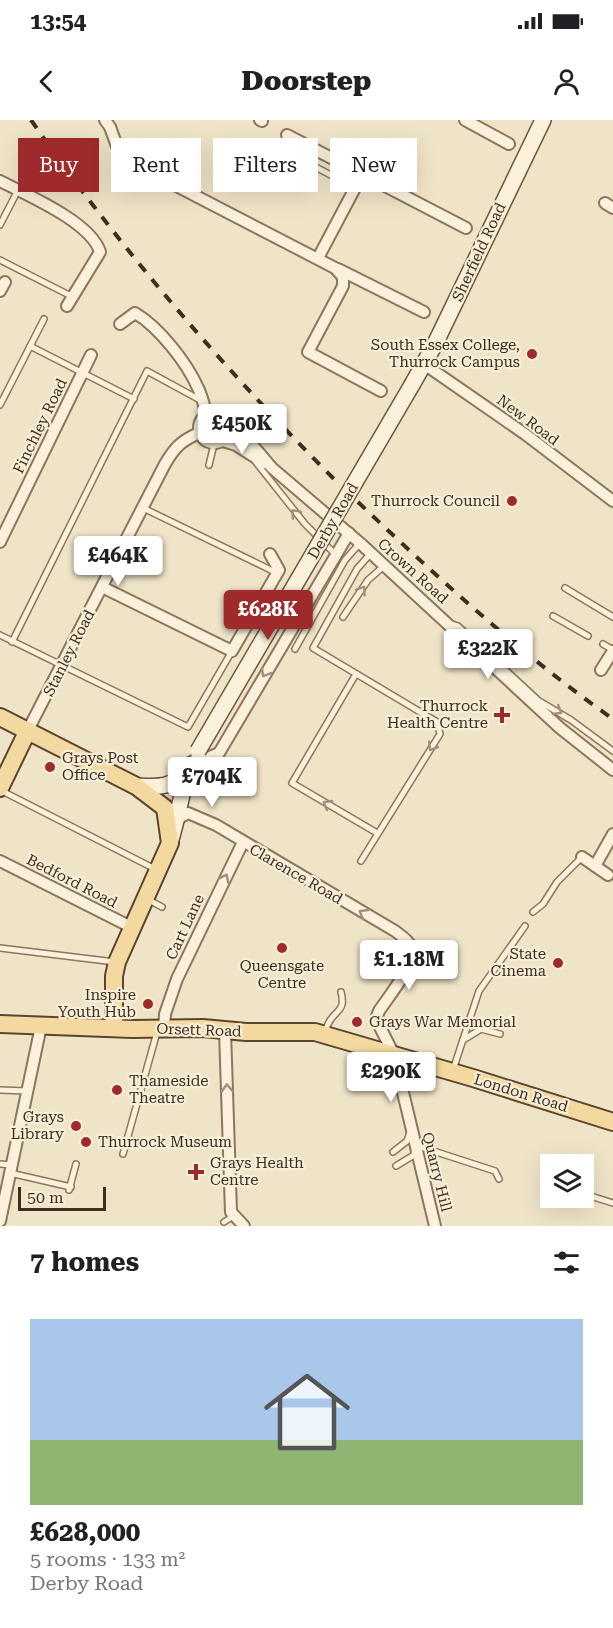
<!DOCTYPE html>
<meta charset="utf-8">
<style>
:root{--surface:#fff;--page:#f2f2f2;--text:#202124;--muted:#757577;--accent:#9e2a2b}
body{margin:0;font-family:"Roboto Serif",serif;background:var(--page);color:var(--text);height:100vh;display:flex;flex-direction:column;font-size:22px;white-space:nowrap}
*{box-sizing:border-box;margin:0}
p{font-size:20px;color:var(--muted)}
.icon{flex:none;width:33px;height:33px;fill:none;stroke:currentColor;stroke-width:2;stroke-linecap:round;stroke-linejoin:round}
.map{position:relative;height:1106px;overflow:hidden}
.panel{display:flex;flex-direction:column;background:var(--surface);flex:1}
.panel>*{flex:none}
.top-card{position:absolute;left:18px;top:18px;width:578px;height:54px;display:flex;gap:12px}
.controls{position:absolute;left:540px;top:1034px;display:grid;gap:12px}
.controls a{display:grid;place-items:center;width:54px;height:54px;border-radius:0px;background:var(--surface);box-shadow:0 6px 24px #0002;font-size:30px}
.scale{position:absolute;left:18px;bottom:15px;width:88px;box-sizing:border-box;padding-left:6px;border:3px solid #3d2e20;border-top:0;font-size:16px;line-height:21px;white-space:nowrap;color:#3d2e20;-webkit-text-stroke:4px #f7eed8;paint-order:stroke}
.price{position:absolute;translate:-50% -51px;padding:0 14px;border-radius:6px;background:#fff;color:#222;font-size:20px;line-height:39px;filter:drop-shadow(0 2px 3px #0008)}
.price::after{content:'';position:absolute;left:50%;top:36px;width:18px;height:14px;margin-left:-9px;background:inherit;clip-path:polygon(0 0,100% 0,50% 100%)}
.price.active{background:var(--accent);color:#fff}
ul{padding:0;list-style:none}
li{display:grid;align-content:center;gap:12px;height:318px;padding:0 30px}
li span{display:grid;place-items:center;height:186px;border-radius:0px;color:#555}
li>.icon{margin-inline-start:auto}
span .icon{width:108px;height:108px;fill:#fffc;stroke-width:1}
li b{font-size:26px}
h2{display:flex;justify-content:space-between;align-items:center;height:72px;padding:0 30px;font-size:26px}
.tag{padding:0 21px;border-radius:0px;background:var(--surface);box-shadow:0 6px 24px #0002;font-size:21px;line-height:54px}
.tag.active{background:var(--accent);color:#fff}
.status{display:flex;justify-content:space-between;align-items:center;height:42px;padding:0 30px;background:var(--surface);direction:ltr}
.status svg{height:16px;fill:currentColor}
header{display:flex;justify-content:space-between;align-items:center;height:78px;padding:0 30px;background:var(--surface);font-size:27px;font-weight:800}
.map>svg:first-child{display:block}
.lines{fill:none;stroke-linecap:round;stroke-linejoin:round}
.service-casing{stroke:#8d765c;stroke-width:8}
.minor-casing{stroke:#8d765c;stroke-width:14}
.secondary-casing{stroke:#6f573f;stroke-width:18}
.primary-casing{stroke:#5b4430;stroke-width:20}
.service{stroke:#faf1dc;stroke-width:5}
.minor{stroke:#faf1dc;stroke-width:10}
.secondary{stroke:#faf1dc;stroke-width:15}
.primary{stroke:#f3d9a0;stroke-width:16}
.rail{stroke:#3d2e20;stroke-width:4;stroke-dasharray:10 10;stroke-linecap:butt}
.secondary-bridge-casing{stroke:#6f573f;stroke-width:18;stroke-linecap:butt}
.secondary-bridge{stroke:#faf1dc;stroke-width:15}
.oneway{stroke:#9c907e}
.poi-dot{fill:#9e2a2b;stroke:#f7eed8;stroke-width:2}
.labels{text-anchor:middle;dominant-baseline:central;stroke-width:4.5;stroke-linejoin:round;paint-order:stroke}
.street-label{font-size:15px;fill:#3d2e20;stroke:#f7eed8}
.poi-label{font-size:15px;fill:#3d2e20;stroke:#f7eed8;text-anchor:end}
</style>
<div class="status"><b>13:54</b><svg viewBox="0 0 49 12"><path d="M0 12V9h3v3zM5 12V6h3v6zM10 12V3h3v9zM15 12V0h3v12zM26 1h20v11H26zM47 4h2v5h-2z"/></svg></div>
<header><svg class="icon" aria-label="back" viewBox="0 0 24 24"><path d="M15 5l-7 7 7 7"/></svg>Doorstep<svg class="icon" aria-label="person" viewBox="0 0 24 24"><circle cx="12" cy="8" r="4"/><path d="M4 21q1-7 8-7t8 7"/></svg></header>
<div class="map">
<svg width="613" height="1106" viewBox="0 0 613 1106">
<rect width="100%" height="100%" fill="#f0e4c8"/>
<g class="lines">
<defs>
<g id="service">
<polyline points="295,36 355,68"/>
<polyline points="0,105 18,70"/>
<polyline points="0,140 73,177"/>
<polyline points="30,226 134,279"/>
<polyline points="0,285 44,199"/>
<polyline points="255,341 305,404 336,435"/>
<polyline points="209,345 214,324"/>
<polyline points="141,387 277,453"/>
<polyline points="565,468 613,497"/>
<polyline points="553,496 588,516"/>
<polyline points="343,497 368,460 384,446"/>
<polyline points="452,504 458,506 539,581 571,600 613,631"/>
<polyline points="0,515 188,607 232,531"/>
<polyline points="12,522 147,251 202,281"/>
<polyline points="603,524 613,530"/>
<polyline points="295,529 345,440 360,423"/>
<polyline points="356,554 292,663 377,713"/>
<polyline points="2,671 157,750"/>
<polyline points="361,741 440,614 437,602 313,528 357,449 371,433"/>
<polyline points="147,779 162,787"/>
<polyline points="533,792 543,784 557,762 582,737"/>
<polyline points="0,828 115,842"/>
<path d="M324,913C326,909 328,903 331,899C340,888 345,888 341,872"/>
<polyline points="463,920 481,909 500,914"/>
<polyline points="453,950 479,871 525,806"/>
<polyline points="0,970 27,971"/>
<polyline points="393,1032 407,1021 410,1012"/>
<polyline points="123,1034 157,912"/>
<polyline points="0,1044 11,1045"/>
<polyline points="396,1046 414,1035 415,1025 495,1051 499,1059"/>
<polyline points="10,1053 71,1067"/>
<polyline points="69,1070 76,1044"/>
<polyline points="584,1074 613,1083"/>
<polyline points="224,1102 235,1095"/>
</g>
<g id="minor">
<polyline points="105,0 110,7 118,29 136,45 335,148 343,157 343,166 308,232 381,271"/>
<polyline points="260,0 262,1"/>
<polyline points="465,0 509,24"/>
<polyline points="287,15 466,108"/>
<path d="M0,61C27,75 91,102 100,132L67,186"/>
<polyline points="605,83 613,88"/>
<polyline points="318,138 363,53"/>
<polyline points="338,149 424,192"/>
<polyline points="0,171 5,162"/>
<path d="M120,204L135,193C159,207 187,243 198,268C202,276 204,286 207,295"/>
<polyline points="424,244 525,314 613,381"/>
<circle cx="214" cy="308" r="15"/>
<polyline points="228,302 238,308 272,348 360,423 560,608 613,650"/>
<polyline points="223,321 236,325 264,343"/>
<polyline points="0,422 91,235"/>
<polyline points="102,467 232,531 279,450 270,434"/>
<polyline points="601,550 613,531"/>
<path d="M28,610L165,344C175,327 181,321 199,313"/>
<polyline points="193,641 203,640 219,633 349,413"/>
<path d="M177,699L188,693L216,705L395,811C403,817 412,823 413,833C413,846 387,879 379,891L376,899L394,935L435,1106"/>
<polyline points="582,737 608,755"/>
<polyline points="0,741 131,807"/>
<polyline points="595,746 613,714"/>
<polyline points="164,908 165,894 177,859 243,722"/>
<polyline points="225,911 231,1092 244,1106"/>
<polyline points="0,1101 41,906"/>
</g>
<g id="secondary">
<polyline points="413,263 435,224 543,0"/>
<path d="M136,666C161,667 170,669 187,649"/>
<path d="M170,723C178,697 182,670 190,645"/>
</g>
<g id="primary">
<polyline points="0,597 136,666 165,688 170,723 117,842 114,856 114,908"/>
<polyline points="0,668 28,610"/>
<polyline points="0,904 132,909 203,908 246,912 315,912 473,958 613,1002"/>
</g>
</defs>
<!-- service casing -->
<use href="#service" class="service-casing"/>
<!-- minor casing -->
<use href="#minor" class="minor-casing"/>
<!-- secondary casing -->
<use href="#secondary" class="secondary-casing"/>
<!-- primary casing -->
<use href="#primary" class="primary-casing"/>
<!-- service -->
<use href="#service" class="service"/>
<!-- minor -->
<use href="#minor" class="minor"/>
<!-- secondary -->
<use href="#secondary" class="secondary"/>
<!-- primary -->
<use href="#primary" class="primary"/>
<!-- rail -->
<g class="rail">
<path d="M31,0C121,130 225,250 337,362"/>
<path d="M358,382C439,459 522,535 613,599"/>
</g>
<defs>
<polyline id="secondary-bridge" points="198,631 413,263"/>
</defs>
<!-- secondary-bridge casing -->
<use href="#secondary-bridge" class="secondary-bridge-casing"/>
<!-- secondary-bridge -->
<use href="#secondary-bridge" class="secondary-bridge"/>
</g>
<!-- one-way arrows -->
<defs><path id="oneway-chevron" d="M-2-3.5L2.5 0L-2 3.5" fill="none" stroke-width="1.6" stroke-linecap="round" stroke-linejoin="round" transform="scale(1.5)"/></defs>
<g class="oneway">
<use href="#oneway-chevron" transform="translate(295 393) rotate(-130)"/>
<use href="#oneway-chevron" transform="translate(362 470) rotate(-56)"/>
<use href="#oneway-chevron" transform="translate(265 553) rotate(120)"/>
<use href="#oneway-chevron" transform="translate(558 591) rotate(31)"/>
<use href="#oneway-chevron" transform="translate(432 627) rotate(122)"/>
<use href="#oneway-chevron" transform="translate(327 684) rotate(-150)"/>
<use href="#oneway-chevron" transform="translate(225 758) rotate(-64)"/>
<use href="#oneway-chevron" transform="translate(363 793) rotate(-150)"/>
<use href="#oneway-chevron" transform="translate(227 968) rotate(-92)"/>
</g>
<!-- markers -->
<g class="poi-dot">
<circle cx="532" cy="234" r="6"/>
<circle cx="512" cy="381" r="6"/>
<path d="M499 586h6v6h6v6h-6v6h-6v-6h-6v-6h6z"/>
<circle cx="50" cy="647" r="6"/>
<circle cx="282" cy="828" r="6"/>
<circle cx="558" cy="843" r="6"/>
<circle cx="148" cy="884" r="6"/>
<circle cx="357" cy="902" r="6"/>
<circle cx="117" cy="970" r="6"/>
<circle cx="76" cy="1006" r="6"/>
<circle cx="86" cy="1022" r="6"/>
<path d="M193 1043h6v6h6v6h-6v6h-6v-6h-6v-6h6z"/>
</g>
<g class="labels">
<!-- street labels -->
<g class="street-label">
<text transform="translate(479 132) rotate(-65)">Sherfield Road</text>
<text transform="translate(528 300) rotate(37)">New Road</text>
<text transform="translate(40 306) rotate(-64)">Finchley Road</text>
<text transform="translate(333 401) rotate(-60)">Derby Road</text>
<text transform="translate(413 451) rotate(42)">Crown Road</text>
<text transform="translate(69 533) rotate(-63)">Stanley Road</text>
<text transform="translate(296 754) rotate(30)">Clarence Road</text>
<text transform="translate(72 761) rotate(27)">Bedford Road</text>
<text transform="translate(185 807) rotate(-65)">Cart Lane</text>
<text transform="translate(199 910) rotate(2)">Orsett Road</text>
<text transform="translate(521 973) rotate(17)">London Road</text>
<text transform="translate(437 1052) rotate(76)">Quarry Hill</text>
</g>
<!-- poi labels -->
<g class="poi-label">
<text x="520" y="225">South Essex College,<tspan x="520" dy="17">Thurrock Campus</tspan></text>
<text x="500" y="381">Thurrock Council</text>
<text x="488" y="586">Thurrock<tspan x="488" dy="17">Health Centre</tspan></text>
<text x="62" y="638" text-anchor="start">Grays Post<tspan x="62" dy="17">Office</tspan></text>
<text x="546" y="834">State<tspan x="546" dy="17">Cinema</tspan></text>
<text x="282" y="846" text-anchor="middle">Queensgate<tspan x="282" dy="17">Centre</tspan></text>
<text x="136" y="875">Inspire<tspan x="136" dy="17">Youth Hub</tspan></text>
<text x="369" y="902" text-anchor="start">Grays War Memorial</text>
<text x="129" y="961" text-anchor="start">Thameside<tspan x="129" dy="17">Theatre</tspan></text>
<text x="64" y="997">Grays<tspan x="64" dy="17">Library</tspan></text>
<text x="98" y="1022" text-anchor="start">Thurrock Museum</text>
<text x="210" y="1043" text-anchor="start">Grays Health<tspan x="210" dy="17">Centre</tspan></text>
</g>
</g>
</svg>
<div class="controls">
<a><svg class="icon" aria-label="layers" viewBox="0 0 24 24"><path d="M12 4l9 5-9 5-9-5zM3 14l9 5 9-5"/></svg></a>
</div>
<div class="scale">50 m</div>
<b class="price" style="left:242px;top:335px">£450K</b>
<b class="price" style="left:118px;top:467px">£464K</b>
<b class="price active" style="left:268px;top:521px">£628K</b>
<b class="price" style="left:488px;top:560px">£322K</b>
<b class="price" style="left:212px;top:688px">£704K</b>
<b class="price" style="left:409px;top:871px">£1.18M</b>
<b class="price" style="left:391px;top:983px">£290K</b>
<div class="top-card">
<a class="tag active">Buy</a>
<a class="tag">Rent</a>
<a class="tag">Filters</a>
<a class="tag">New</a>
</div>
</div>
<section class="panel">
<h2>7 homes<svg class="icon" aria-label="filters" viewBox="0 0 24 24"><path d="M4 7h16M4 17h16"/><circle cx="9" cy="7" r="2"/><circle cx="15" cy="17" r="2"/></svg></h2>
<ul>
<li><span style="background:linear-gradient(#a9c7e8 65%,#8fb573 0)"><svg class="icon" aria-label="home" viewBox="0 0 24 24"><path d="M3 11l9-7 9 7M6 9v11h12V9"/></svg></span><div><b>£628,000</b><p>5 rooms · 133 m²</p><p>Derby Road</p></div></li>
</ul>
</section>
